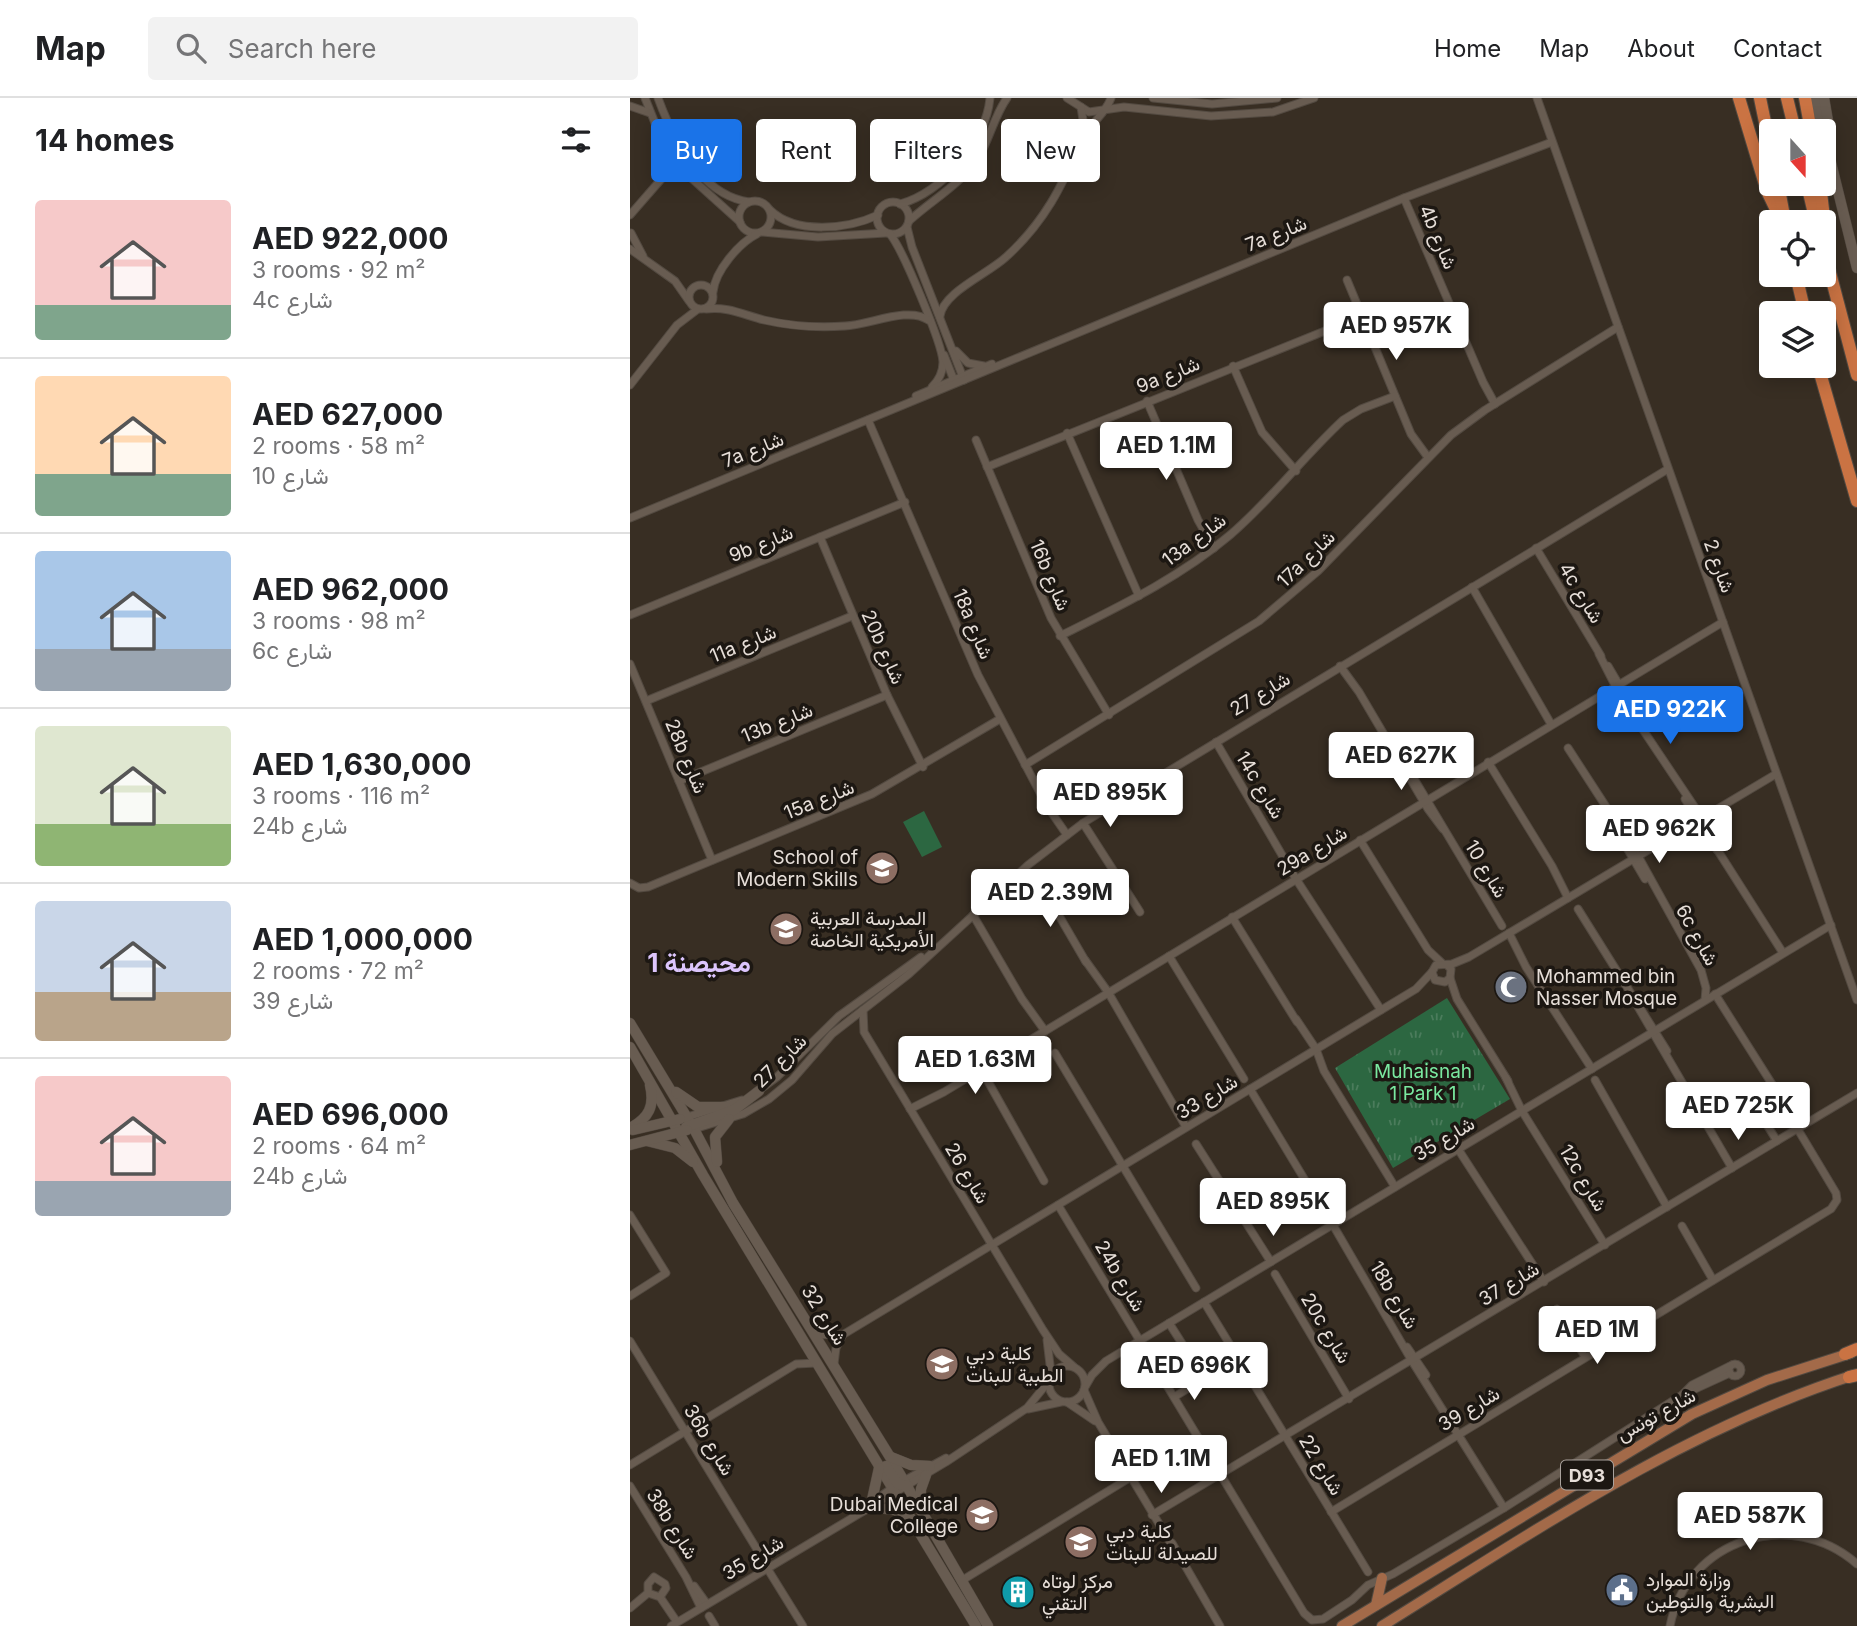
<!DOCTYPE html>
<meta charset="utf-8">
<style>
:root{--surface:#fff;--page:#f2f2f2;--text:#202124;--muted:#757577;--line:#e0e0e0;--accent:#1a73e8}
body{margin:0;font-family:Inter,Vazirmatn,sans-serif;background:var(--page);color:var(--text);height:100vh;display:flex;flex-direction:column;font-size:26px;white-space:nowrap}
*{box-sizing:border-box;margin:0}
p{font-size:23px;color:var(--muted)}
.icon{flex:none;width:38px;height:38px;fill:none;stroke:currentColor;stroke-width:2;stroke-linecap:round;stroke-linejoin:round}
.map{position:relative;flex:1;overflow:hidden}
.details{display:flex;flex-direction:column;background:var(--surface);width:630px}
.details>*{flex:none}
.hud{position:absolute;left:21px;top:21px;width:665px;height:63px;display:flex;gap:14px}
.needle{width:46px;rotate:159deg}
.tools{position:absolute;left:1129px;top:21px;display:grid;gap:14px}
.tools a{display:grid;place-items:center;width:77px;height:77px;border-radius:7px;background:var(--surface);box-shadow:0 4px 18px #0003;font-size:35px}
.price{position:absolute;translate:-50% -60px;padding:0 16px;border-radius:7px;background:#fff;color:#222;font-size:23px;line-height:46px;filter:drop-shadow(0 2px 4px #0008)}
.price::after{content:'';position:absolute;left:50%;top:42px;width:21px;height:16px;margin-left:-10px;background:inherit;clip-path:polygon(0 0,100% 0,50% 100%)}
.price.on{background:var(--accent);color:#fff}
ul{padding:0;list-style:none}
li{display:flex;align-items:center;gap:21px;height:175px;padding:0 35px}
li+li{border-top:2px solid var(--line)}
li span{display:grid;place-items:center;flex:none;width:196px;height:140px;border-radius:7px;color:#555}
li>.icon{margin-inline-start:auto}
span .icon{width:84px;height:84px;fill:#fffc;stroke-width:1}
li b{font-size:30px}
h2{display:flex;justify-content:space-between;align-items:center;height:84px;padding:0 35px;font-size:30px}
.pill{padding:0 24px;border-radius:7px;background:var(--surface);box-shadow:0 4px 18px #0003;font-size:24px;line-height:63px}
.pill.on{background:var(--accent);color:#fff}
header{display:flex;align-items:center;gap:42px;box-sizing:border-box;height:98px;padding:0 35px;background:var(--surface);border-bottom:2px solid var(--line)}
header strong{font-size:33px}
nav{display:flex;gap:38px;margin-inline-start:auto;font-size:24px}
.search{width:490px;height:63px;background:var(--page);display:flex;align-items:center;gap:18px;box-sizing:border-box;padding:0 24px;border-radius:7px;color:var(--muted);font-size:26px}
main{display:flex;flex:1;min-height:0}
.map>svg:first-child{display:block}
.grass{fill:#2c6741}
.park{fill:url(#park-tufts)}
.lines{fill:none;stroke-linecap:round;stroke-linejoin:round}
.street-casing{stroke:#534a41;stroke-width:9}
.secondary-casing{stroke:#534a41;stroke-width:11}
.primary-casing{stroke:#534a41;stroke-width:12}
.highway-casing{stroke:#534a41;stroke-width:14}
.street{stroke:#685c51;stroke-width:7}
.secondary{stroke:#685c51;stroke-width:10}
.primary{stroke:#a36a49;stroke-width:10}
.highway{stroke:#ca7343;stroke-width:12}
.labels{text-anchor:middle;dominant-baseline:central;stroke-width:7;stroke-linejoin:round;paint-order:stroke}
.shield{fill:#1c1712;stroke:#a9a29d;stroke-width:2}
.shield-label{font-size:18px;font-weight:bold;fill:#e6ded8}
.street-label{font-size:19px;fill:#e6ded8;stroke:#1c1712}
.poi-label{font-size:19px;fill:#e6ded8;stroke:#1c1712;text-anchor:start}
.park-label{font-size:19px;fill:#7ae9a0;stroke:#1c1712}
.district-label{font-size:26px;font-weight:bold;fill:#dcc5fd;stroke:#1c1712}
</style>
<header>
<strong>Map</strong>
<div class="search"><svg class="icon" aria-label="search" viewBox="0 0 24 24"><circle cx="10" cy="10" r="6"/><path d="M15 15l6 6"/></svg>Search here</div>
<nav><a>Home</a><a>Map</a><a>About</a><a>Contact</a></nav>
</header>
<main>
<section class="details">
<h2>14 homes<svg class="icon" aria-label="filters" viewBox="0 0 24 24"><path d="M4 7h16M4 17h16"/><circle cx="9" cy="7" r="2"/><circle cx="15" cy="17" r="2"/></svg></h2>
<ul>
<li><span style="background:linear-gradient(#f6c9c9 75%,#7fa58c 0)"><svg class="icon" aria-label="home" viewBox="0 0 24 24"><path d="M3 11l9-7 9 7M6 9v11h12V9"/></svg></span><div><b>AED 922,000</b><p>3 rooms · 92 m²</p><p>4c شارع</p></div></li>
<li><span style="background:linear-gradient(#ffd9b3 70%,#7fa58c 0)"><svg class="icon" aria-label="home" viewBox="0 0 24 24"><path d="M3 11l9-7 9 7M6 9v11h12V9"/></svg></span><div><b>AED 627,000</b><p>2 rooms · 58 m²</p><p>شارع 10</p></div></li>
<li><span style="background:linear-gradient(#a9c7e8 70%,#9aa5b1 0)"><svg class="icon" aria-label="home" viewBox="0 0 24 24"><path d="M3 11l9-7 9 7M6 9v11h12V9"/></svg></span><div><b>AED 962,000</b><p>3 rooms · 98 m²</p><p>6c شارع</p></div></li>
<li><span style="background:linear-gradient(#dfe7d0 70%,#8fb573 0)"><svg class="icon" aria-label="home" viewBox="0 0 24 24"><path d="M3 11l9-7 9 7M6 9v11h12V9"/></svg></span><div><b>AED 1,630,000</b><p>3 rooms · 116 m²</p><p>24b شارع</p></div></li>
<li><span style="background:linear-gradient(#c9d6e8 65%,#b9a48a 0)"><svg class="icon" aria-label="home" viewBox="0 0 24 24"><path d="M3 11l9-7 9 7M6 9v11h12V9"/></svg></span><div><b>AED 1,000,000</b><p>2 rooms · 72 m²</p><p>شارع 39</p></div></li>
<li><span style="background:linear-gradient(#f6c9c9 75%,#9aa5b1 0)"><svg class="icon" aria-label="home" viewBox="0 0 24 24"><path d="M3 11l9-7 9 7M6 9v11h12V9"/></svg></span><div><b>AED 696,000</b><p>2 rooms · 64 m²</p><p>24b شارع</p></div></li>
</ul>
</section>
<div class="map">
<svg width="1227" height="1528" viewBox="0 0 1227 1528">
<defs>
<pattern id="park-tufts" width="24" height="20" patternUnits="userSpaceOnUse" patternTransform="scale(1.75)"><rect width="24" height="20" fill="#2c6741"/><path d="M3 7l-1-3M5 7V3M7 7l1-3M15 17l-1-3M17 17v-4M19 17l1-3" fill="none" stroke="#4b7c5c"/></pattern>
</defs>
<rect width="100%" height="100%" fill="#382e23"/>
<!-- grass -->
<polygon class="grass" points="294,713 312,749 292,759 273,724"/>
<!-- park -->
<polygon class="park" points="817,900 880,1001 763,1070 705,970"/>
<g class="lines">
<defs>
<g id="street">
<polyline points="15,0 33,45 50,70 110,124"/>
<path d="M28,0C43,41 71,97 119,104"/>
<polyline points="437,0 459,14 494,9 581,18 643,14 684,0"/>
<polyline points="523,0 582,6 647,0"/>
<polyline points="907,0 1227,902"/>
<polyline points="0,8 20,15"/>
<polyline points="451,9 455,35"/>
<polyline points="774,100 853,284 865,306"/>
<circle cx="125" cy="119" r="16"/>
<circle cx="263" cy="120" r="16"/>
<path d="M270,106C312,95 356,44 360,0"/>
<path d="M140,112C166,137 218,131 248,117"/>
<polyline points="0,117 34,78 42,58"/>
<path d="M279,123C303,101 329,88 348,60C360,41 364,18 377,0"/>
<polyline points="277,129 282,149 334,282"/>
<polyline points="132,134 188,139 256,135"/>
<polyline points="1,135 13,158"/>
<path d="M260,136C273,152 312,245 313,264C313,274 309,282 302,289"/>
<polyline points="0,151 45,183 59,203"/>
<polyline points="717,182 781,336 797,358"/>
<circle cx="71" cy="199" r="12"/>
<path d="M83,194C85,173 109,145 127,136"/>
<path d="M76,211C97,208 114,217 134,222C160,228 188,230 215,228C239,227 279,208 298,222"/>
<path d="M310,218C313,194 358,176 376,159C416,123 432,87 454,39C461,25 476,15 481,0"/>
<polyline points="326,253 338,265 354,268"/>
<polyline points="314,257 325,285"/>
<polyline points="603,268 632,334 666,373"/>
<polyline points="0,287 47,227 68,211"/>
<polyline points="286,298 362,266"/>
<polyline points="517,303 568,422 584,450"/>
<polyline points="238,322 348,577 417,708 437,737"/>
<polyline points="437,335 509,498"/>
<polyline points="346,342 421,520 479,617"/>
<polyline points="357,369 732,218"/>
<polyline points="0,420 774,100 922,44"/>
<polyline points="190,439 257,597 293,669"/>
<polyline points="906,450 971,558"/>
<polyline points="842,489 921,626"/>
<polyline points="0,517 275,404"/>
<path d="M430,538C490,508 549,480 600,437C641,402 674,358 713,322L731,311L765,298"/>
<polyline points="969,556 991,599 1072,720 1087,752"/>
<polyline points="0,566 82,762"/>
<polyline points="710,568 729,594 798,711 813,731"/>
<polyline points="978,568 1002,609"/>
<polyline points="16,603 222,518"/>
<polyline points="586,644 666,781 751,912"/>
<polyline points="938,650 1008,758 1071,872 1076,890 1075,902"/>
<polyline points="858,664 922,768 938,800"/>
<polyline points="395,667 629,523 688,473 821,337 855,312 988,229"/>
<polyline points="783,679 872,828"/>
<polyline points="49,683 257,597"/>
<polyline points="1055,701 1153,855"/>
<polyline points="453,725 510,814"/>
<polyline points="991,740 1015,781"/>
<polyline points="730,742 798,852 812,865"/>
<polyline points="0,785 9,790 18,789 242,696 370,621"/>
<polyline points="410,785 456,864"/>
<polyline points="948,811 1037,953"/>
<polyline points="343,817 392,901 415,933"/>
<polyline points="602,819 667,924"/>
<polyline points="879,835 896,869 962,971"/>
<polyline points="539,858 614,981"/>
<polyline points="455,862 478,894 556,1029"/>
<polyline points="817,867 821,871 820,880 815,884 805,882 802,874 806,867 822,866 839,859 1146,676"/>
<polyline points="820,880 827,901 878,983"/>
<polyline points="1085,896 1154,1005"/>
<polyline points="1004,902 1102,1070"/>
<polyline points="233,912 234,934 413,1232 429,1256 444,1269"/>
<polyline points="666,921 686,951 694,973 765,1089"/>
<polyline points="425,955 566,1190"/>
<polyline points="351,971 414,1083"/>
<polyline points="876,980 892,1013 975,1147"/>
<polyline points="965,982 1037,1109"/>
<polyline points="620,991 687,1102"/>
<polyline points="125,995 147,979 209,918 291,859"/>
<polyline points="280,1011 314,994 1093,524"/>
<polyline points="57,1019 112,1002"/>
<polyline points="1137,1027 1147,1043"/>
<polyline points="64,1031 113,1016 139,1001 162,982 202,936 279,876 398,767 453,725 1038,371"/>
<polyline points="566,1046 641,1164"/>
<polyline points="828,1051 914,1184"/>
<polyline points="428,1107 674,1515 682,1522 693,1521 722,1502 738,1487 763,1476 874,1410 1052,1297 1100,1275"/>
<polyline points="0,1117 36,1175 0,1198"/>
<polyline points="703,1127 782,1263 874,1410"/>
<polyline points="1052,1128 1083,1182"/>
<polyline points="645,1176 719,1301"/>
<polyline points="574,1204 738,1474"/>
<polyline points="927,1211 955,1259"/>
<polyline points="539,1225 572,1277 572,1282 544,1299"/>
<polyline points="186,1237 214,1236 786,891 802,874"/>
<polyline points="417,1242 421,1275"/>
<polyline points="0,1243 131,1458"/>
<polyline points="777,1249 796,1277"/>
<circle cx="1105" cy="1272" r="6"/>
<polyline points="204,1266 206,1250 212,1238"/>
<circle cx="437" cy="1286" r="18"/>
<polyline points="455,1289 462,1277 476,1263 1201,827"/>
<polyline points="454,1292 468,1324 543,1449"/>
<polyline points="1053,1296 1062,1287 1100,1268"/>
<polyline points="437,1304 465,1323"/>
<polyline points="398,1311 431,1304"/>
<polyline points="0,1367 166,1266 187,1265"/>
<polyline points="0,1388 56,1479 71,1510"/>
<polyline points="701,1414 1201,1111 1207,1102 1206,1095 1167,1030"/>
<polyline points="522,1417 1227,995"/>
<polyline points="223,1418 268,1386 316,1360"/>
<polyline points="542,1445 590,1528"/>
<polyline points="137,1470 173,1528"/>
<polyline points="331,1483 501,1379"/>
<polyline points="64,1488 77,1506"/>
<polyline points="18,1495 30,1499 47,1524"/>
<polyline points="0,1510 18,1495 18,1486 24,1479 35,1486 36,1490 30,1499"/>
<polyline points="79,1518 85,1528"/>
<polyline points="41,1528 316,1364 397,1310 419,1283"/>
<path d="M1040,1528C1057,1441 1161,1408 1227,1466"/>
</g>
<g id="secondary">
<polyline points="1185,0 1227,170"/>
<polyline points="1194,0 1199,29"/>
<polyline points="0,925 64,1031 103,1105 260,1359 358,1528"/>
<polyline points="0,949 73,1077 346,1528"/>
<polyline points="46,994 68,1009 96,1009"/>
<polyline points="56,1029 104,1012 129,993"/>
<path d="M0,1030C19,1020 25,1008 20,987"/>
<polyline points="3,1032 50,1021"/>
<polyline points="17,1043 45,1050 63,1064"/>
<polyline points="0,1047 57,1032"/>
<polyline points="87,1064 85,1039 99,1021"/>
<polyline points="261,1359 281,1367 300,1368"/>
<polyline points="256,1368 268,1386 278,1388"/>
<polyline points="242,1402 249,1370"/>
<polyline points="243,1409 265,1412 278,1419"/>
<polyline points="290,1409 291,1391 296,1377"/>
</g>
<g id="primary">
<polyline points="746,1507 752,1480"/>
<polyline points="712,1528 1062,1316 1137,1282 1221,1255"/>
<path d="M752,1528C903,1434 1053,1332 1224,1277"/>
</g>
<g id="highway">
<polyline points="1109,0 1137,93 1152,124"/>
<polyline points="1130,0 1141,53"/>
<polyline points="1157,0 1165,33"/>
<polyline points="1175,0 1181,33"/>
<polyline points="1148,86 1155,123"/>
<polyline points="1177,86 1186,124"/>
<polyline points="1190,86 1199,162"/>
<polyline points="1194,152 1227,277"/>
<polyline points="1166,177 1175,215"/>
<polyline points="1188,268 1227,403"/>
<polyline points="1215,1256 1227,1251"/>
<polyline points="1219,1279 1227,1277"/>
</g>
</defs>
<!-- street casing -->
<use href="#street" class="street-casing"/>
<!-- secondary casing -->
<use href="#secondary" class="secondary-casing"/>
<!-- primary casing -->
<use href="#primary" class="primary-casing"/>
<!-- highway casing -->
<use href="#highway" class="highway-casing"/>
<!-- street -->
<use href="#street" class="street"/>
<!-- secondary -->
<use href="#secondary" class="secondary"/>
<!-- primary -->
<use href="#primary" class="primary"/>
<!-- highway -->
<use href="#highway" class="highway"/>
</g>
<!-- icons -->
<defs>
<symbol id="school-disc" viewBox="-11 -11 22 22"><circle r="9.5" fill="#8d6e63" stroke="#1c1712"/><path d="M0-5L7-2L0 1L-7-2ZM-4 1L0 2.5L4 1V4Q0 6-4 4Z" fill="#fff"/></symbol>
<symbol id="mosque-disc" viewBox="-11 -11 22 22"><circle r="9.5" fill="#6b7280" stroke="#1c1712"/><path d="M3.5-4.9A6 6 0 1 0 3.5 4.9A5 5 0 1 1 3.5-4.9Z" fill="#fff"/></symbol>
<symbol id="university-disc" viewBox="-11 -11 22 22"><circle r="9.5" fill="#8d6e63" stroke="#1c1712"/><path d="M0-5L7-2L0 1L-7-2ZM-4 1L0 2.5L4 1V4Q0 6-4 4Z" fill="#fff"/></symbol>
<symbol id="civic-disc" viewBox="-11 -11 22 22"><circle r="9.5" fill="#5c6f8a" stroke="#1c1712"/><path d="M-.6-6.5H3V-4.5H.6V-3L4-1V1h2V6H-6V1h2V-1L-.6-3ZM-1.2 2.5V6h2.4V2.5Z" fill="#fff"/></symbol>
<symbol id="building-disc" viewBox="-11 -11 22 22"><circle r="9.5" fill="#0f9aa8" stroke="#1c1712"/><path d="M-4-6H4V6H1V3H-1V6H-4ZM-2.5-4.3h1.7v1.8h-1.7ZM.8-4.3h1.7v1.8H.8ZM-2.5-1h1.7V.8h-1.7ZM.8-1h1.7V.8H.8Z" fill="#fff"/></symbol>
</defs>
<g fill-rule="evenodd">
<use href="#school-disc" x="233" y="751" width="38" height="38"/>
<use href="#school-disc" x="137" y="812" width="38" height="38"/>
<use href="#mosque-disc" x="862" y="870" width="38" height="38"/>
<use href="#university-disc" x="293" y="1247" width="38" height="38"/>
<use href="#university-disc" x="333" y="1398" width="38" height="38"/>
<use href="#university-disc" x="432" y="1425" width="38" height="38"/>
<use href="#civic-disc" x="973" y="1473" width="38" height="38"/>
<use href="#building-disc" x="369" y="1475" width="38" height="38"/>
</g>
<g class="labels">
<!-- shield labels -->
<rect class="shield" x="931" y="1362.5" width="52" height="29" rx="5"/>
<g class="shield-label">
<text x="957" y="1377">D93</text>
</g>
<!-- street labels -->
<g class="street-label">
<text transform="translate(646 136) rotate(-22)">7a شارع</text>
<text transform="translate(808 139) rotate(67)">4b شارع</text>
<text transform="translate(538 277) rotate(-22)">9a شارع</text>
<text transform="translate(123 352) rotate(-22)">7a شارع</text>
<text transform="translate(564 442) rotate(-37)">13a شارع</text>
<text transform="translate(131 446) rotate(-22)">9b شارع</text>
<text transform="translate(676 461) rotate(-44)">17a شارع</text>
<text transform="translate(1089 468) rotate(70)">شارع 2</text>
<text transform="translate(420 477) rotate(67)">16b شارع</text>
<text transform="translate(951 495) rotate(59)">4c شارع</text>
<text transform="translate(343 526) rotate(67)">18a شارع</text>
<text transform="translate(113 546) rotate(-22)">11a شارع</text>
<text transform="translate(253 549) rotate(66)">20b شارع</text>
<text transform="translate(630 596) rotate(-31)">شارع 27</text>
<text transform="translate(147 625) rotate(-22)">13b شارع</text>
<text transform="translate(56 658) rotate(67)">28b شارع</text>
<text transform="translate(630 687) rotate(59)">14c شارع</text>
<text transform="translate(189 702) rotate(-22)">15a شارع</text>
<text transform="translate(682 753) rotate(-31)">29a شارع</text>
<text transform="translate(856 771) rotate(59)">شارع 10</text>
<text transform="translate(1067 837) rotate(61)">6c شارع</text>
<text transform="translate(150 963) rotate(-45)">شارع 27</text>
<text transform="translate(577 999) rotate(-31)">شارع 33</text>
<text transform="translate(814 1041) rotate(-31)">شارع 35</text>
<text transform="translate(337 1075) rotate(59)">شارع 26</text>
<text transform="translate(953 1080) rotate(59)">12c شارع</text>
<text transform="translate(490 1178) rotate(59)">24b شارع</text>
<text transform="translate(879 1186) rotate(-31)">شارع 37</text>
<text transform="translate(764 1197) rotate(59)">18b شارع</text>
<text transform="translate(194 1217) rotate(58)">شارع 32</text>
<text transform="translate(696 1230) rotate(59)">20c شارع</text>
<text transform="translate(839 1311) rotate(-31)">شارع 39</text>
<text transform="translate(1026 1317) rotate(-29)">شارع تونس</text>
<text transform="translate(79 1342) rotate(59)">36b شارع</text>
<text transform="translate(691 1367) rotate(59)">شارع 22</text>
<text transform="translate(42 1426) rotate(58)">38b شارع</text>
<text transform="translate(123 1460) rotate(-31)">شارع 35</text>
</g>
<!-- poi labels -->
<g class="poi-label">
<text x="228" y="759" text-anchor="end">School of<tspan x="228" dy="22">Modern Skills</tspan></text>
<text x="180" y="820">المدرسة العربية<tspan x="180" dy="22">الأمريكية الخاصة</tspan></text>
<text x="906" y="878">Mohammed bin<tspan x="906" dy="22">Nasser Mosque</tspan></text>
<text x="336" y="1255">كلية دبي<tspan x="336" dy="22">الطبية للبنات</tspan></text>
<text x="328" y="1406" text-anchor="end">Dubai Medical<tspan x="328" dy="22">College</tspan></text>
<text x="476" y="1433">كلية دبي<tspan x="476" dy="22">للصيدلة للبنات</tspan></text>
<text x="1016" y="1481">وزارة الموارد<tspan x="1016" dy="22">البشرية والتوطين</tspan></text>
<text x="412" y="1483">مركز لوتاه<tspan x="412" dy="22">التقني</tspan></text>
</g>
<!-- park labels -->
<g class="park-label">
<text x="793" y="973">Muhaisnah<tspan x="793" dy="22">1 Park 1</tspan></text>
</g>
<!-- district labels -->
<g class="district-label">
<text x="69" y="864">محيصنة 1</text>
</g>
</g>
</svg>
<div class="tools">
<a><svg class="needle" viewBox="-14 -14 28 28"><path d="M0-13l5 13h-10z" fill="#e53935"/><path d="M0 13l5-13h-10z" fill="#757577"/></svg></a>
<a><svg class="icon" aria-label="locate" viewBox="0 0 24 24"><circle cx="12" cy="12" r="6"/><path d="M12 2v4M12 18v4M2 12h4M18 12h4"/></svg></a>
<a><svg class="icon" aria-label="layers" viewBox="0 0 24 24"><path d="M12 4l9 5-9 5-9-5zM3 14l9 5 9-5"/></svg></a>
</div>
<b class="price" style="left:766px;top:264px">AED 957K</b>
<b class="price" style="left:536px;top:384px">AED 1.1M</b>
<b class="price on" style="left:1040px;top:648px">AED 922K</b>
<b class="price" style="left:771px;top:694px">AED 627K</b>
<b class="price" style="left:480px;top:731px">AED 895K</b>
<b class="price" style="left:1029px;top:767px">AED 962K</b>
<b class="price" style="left:420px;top:831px">AED 2.39M</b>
<b class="price" style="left:345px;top:998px">AED 1.63M</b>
<b class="price" style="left:1108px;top:1044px">AED 725K</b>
<b class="price" style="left:643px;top:1140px">AED 895K</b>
<b class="price" style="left:967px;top:1268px">AED 1M</b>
<b class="price" style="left:564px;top:1304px">AED 696K</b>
<b class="price" style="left:531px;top:1397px">AED 1.1M</b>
<b class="price" style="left:1120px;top:1454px">AED 587K</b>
<div class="hud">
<a class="pill on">Buy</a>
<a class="pill">Rent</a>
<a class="pill">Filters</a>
<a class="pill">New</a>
</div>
</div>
</main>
